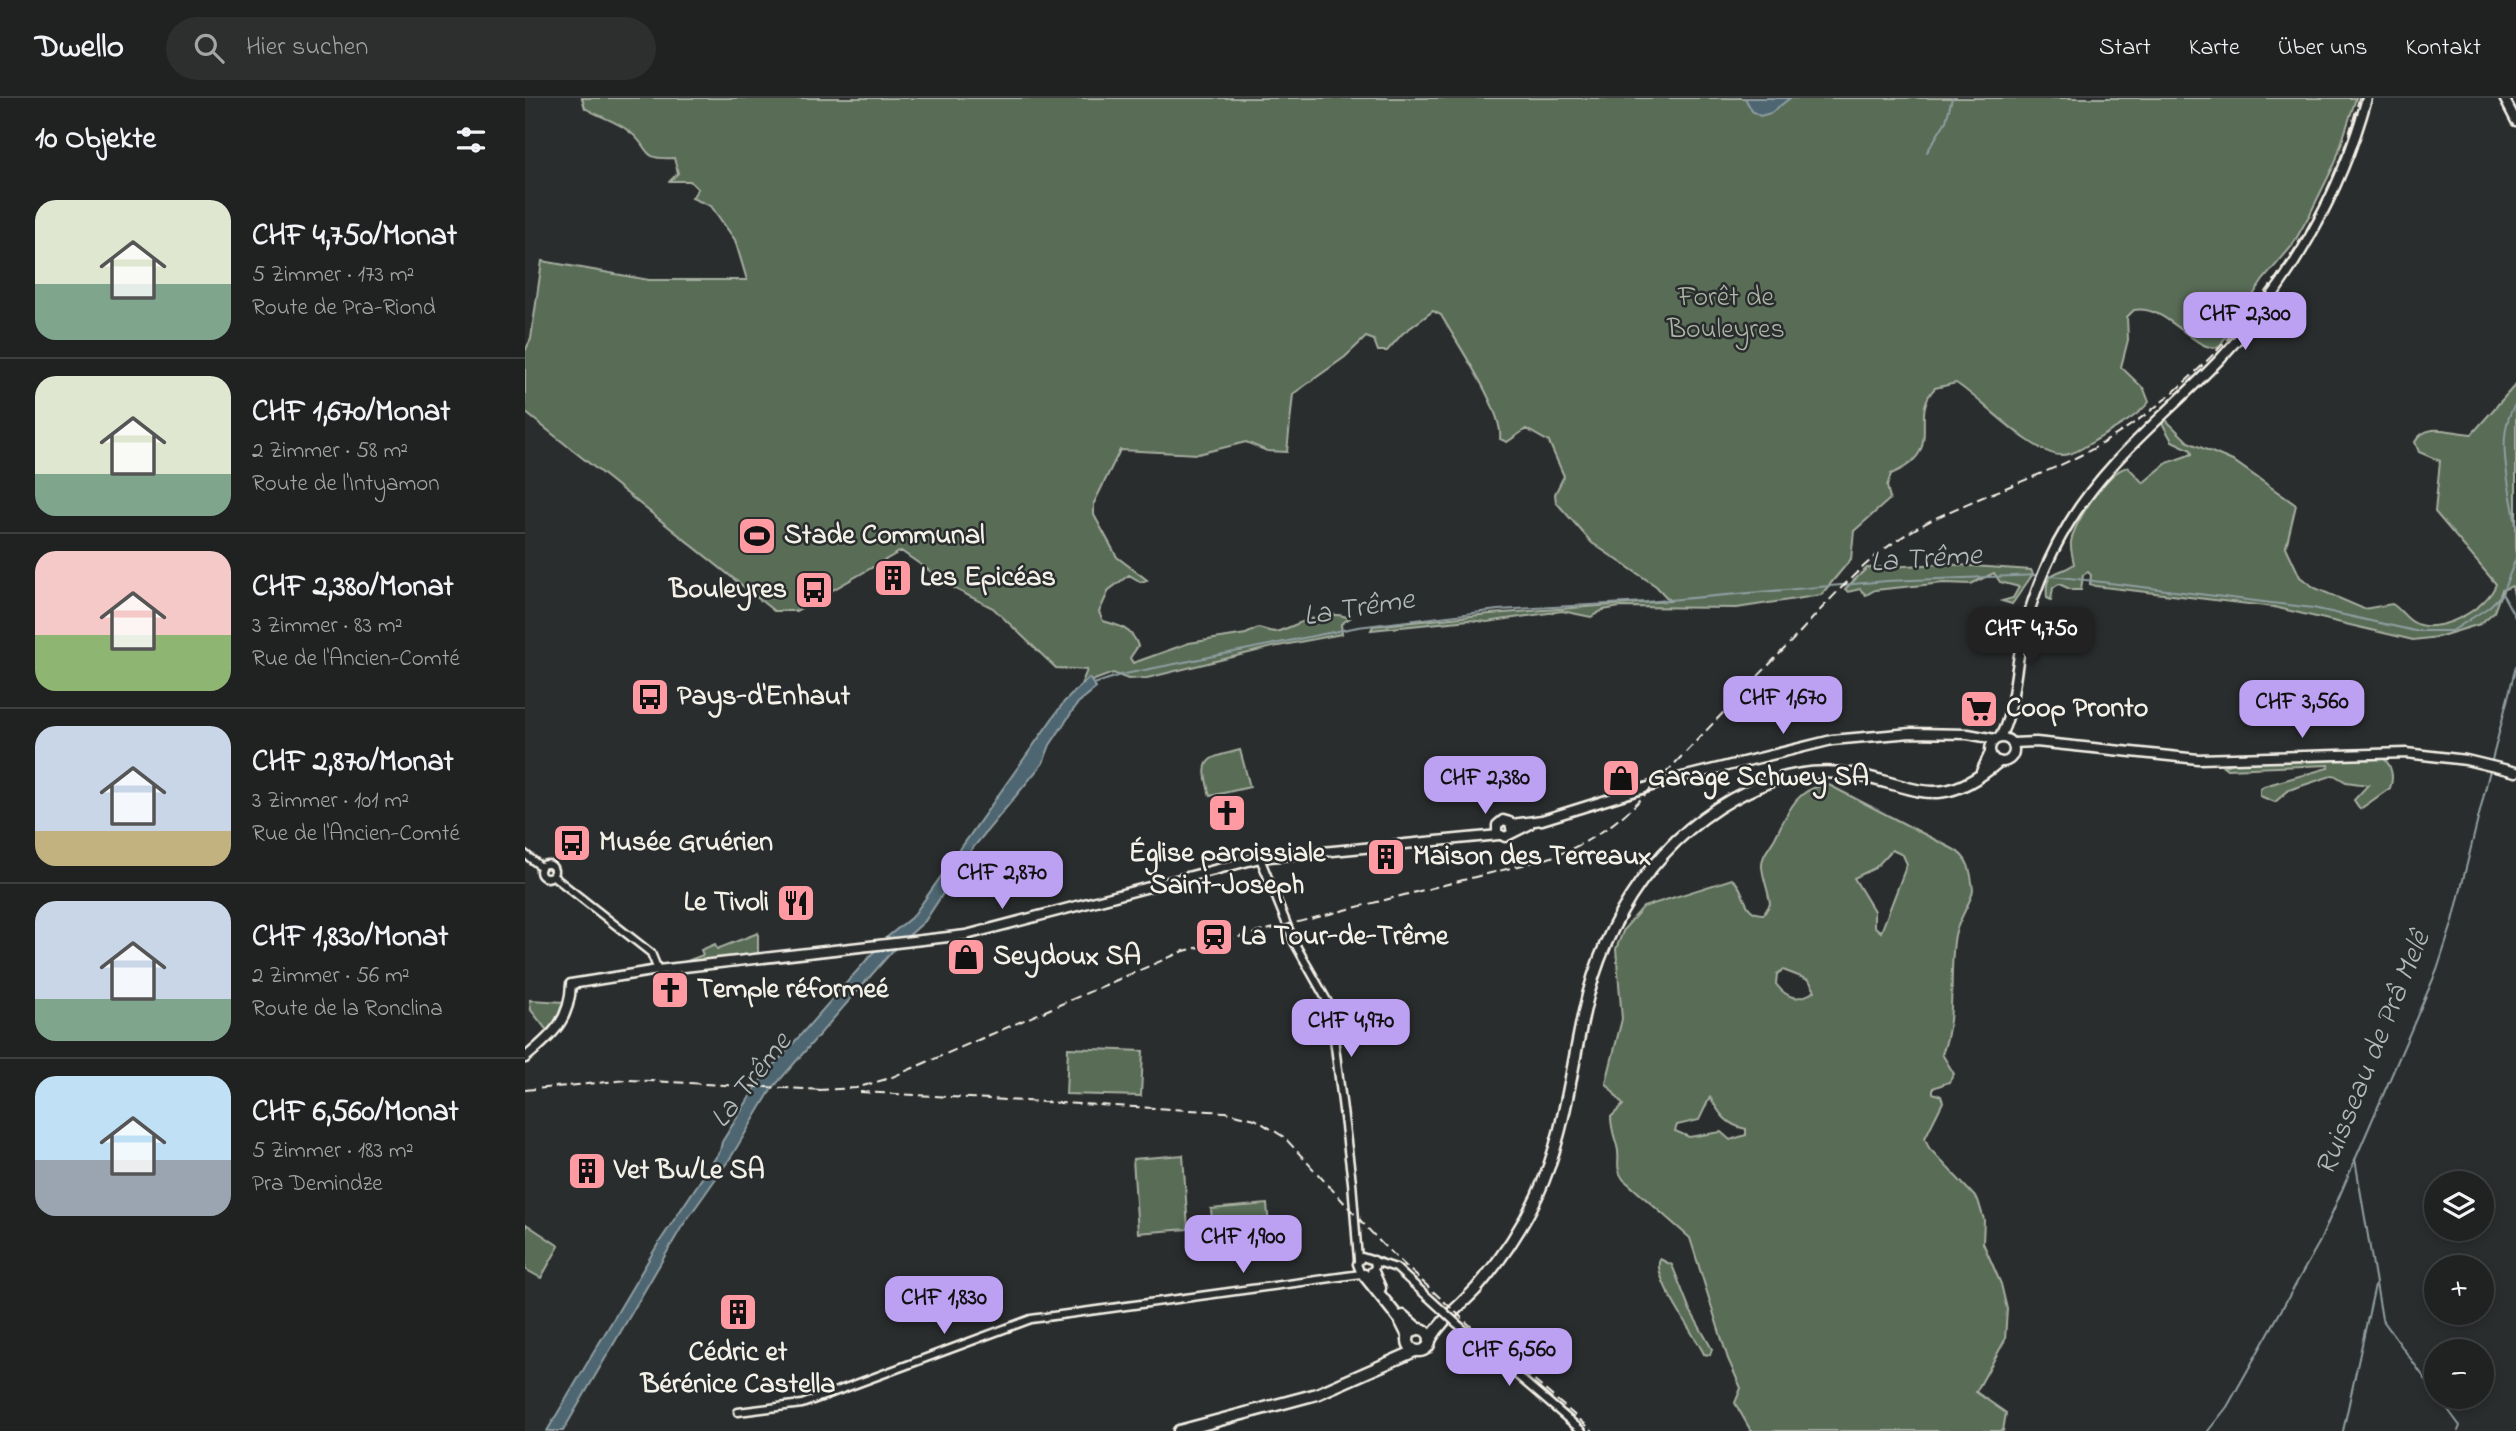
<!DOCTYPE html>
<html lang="de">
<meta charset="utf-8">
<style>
:root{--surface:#202222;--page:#2d2f2f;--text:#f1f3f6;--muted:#a2a4a5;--line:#3d3f40;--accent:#bca0f2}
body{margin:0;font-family:"Indie Flower",sans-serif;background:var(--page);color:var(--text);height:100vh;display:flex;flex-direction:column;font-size:26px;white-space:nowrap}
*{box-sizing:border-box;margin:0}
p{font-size:23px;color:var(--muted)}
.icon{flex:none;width:38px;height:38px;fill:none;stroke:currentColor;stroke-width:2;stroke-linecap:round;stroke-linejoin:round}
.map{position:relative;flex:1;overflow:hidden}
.side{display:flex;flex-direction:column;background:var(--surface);width:525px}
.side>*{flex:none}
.fabs{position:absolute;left:1899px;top:1073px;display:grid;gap:14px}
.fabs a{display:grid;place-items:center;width:70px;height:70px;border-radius:50%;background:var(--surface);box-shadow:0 4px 10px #0003,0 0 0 2px var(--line);font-size:35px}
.price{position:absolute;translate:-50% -60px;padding:0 16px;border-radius:14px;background:var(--accent);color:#111;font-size:23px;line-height:46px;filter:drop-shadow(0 2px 4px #0008)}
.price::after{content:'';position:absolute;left:50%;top:42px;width:21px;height:16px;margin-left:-10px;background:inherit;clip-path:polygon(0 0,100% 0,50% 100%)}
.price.selected{background:#222;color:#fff}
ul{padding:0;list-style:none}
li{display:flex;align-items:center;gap:21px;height:175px;padding:0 35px}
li+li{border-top:2px solid var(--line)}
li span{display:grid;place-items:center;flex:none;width:196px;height:140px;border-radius:21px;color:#555}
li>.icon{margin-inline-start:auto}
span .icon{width:84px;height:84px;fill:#fffc;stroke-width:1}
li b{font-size:30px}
h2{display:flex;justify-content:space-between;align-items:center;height:84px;padding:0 35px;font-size:30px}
header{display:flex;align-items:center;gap:42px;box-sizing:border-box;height:98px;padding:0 35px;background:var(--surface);border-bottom:2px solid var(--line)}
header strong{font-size:33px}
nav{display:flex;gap:38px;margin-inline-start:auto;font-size:24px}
.search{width:490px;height:63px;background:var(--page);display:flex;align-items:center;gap:18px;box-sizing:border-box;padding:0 24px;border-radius:38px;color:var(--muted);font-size:26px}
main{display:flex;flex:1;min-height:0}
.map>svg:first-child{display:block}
.green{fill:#586c57;stroke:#a6aea0;stroke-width:2;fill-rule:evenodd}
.water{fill:#4d6672;stroke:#909ea1;stroke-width:2}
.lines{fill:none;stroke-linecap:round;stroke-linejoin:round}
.stream{stroke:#909ea1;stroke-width:2}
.minor-casing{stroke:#f4f1e8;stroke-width:11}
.major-casing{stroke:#f4f1e8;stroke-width:13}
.highway-casing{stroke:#f4f1e8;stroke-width:15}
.minor{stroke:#2a2d2e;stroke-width:6}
.major{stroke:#2a2d2e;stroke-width:8}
.highway{stroke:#2a2d2e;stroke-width:10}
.rail{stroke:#f4f1e8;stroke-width:2;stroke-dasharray:10 5;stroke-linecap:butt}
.minor-bridge-casing{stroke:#f4f1e8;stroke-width:11;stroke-linecap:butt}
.minor-bridge{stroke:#2a2d2e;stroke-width:6}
.labels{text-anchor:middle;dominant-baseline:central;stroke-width:5;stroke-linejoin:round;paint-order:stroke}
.park-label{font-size:28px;fill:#aeb5a7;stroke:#2a2d2e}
.poi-label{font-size:28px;font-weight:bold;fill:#f4f1e8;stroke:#2a2d2e;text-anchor:start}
.water-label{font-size:30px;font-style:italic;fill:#b1b9b9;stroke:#2a2d2e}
</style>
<header>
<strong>Dwello</strong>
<div class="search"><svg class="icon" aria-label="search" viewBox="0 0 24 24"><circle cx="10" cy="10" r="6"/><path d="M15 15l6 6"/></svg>Hier suchen</div>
<nav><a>Start</a><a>Karte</a><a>Über uns</a><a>Kontakt</a></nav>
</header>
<main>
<section class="side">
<h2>10 Objekte<svg class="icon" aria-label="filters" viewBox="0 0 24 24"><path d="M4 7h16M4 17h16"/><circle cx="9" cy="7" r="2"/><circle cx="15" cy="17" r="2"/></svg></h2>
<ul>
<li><span style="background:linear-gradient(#dfe7d0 60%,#7fa58c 0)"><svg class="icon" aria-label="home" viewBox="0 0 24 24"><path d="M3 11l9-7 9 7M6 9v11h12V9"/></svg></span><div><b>CHF 4,750/Monat</b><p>5 Zimmer · 173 m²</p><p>Route de Pra-Riond</p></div></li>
<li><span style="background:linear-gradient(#dfe7d0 70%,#7fa58c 0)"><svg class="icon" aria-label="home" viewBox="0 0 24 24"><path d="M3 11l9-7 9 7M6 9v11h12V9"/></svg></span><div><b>CHF 1,670/Monat</b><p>2 Zimmer · 58 m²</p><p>Route de l'Intyamon</p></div></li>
<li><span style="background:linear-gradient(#f6c9c9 60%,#8fb573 0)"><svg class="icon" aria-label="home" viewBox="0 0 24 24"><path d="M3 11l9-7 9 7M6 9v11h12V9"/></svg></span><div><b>CHF 2,380/Monat</b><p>3 Zimmer · 83 m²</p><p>Rue de l'Ancien-Comté</p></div></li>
<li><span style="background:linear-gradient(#c9d6e8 75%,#c2b280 0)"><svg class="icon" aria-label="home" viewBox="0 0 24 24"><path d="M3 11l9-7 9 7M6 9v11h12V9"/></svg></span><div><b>CHF 2,870/Monat</b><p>3 Zimmer · 101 m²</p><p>Rue de l'Ancien-Comté</p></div></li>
<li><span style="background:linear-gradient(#c9d6e8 70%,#7fa58c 0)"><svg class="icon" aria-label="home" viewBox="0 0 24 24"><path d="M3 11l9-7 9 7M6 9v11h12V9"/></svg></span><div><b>CHF 1,830/Monat</b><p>2 Zimmer · 56 m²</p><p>Route de la Ronclina</p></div></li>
<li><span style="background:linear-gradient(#bfe0f5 60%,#9aa5b1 0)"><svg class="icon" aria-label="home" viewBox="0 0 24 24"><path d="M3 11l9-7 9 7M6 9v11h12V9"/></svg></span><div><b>CHF 6,560/Monat</b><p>5 Zimmer · 183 m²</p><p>Pra Demindze</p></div></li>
</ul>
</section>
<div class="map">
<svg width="1991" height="1333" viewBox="0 0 1991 1333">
<rect width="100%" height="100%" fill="#2a2d2e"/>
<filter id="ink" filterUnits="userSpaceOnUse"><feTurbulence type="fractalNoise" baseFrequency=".0143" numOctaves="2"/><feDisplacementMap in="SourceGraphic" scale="14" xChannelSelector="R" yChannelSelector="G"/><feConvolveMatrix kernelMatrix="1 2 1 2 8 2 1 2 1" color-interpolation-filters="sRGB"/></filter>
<g filter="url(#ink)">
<!-- green -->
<g class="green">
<path d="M57,0H1831L1810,65L1785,116L1767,148L1738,182L1694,249C1670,256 1643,206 1609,212L1602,219L1603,242L1596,269L1619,291L1624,304C1612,319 1592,329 1576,339C1565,345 1550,357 1537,357C1509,358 1454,299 1431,285L1410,290C1382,318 1423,353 1366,376L1362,388L1365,401L1329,433L1326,461L1296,497L1212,510L1095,509L1078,512L1066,519L1037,513L962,524L944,522L846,532L848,528L965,516L1145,503L1131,488L1067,445L1031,404L1030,396L1039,378L1024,344L1001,331L982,344L975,341C979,313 931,244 916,217L908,213L877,236L862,253H853L849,242L841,239L820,259L768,296L762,354L742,353L721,344L673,356L595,352L569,405V417L592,459L622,482L616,484L604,477L584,492L574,514L578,523C593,527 608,531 613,548L605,560L608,565L664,545L721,536L733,530C741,531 746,536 754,533C777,525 800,510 825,520L816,526L817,536L748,549L622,580L603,581L588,575L556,587L562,572L531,570L468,510L432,492L376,453L271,513H249L0,314V253L6,241L17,163L124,182H222L210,142L186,108L167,100L173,91L165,83H145L153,75L149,60C114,62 127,51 105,34C92,23 74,19 60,10Z"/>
<path d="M1991,286V506L1987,488L1977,492L1969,514L1955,526L1913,539L1888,542L1749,509L1570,488L1565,486L1566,477L1563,474L1558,477L1556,492H1547L1534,486L1528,490L1526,502L1522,500C1519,470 1533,478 1549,466C1548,459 1545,452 1546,444C1549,424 1582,373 1603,369L1618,385L1642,365L1667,356L1666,352L1647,343L1637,325L1641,322L1663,344L1710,364L1771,407L1761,449L1775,479L1790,490L1839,511L1867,506C1876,511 1880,520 1888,524C1912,539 1963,510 1971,486L1910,414L1915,363L1894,354L1890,344C1902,322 1928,336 1947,336Z"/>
<polygon points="1419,466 1506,472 1508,476 1487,506 1477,503 1488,500 1494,489 1475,484 1469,475 1446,486 1419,485 1369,490 1350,492 1341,497 1335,491 1323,494 1320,491 1342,470"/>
<path d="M715,652L725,689L685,698C675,660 679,661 715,652Z"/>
<path d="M1824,658L1858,660C1867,667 1869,680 1865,690L1835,711L1829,702L1843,687L1821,684L1809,677L1764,692L1750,704L1735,698V691L1739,688L1803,670L1804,667L1702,671L1698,668L1713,664Z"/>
<path d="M1304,687L1428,751C1444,759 1446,774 1448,792C1448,800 1433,823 1430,837C1423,876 1432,919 1417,956L1429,976L1424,984L1408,990V995L1416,998L1418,1004L1400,1040L1404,1050L1453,1102L1459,1122L1458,1145L1476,1186L1482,1211L1480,1242L1451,1294L1481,1315L1478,1333H1226L1210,1305L1216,1290L1203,1261L1165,1140L1098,1081C1089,1069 1096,1061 1092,1048C1089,1038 1086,1030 1086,1019L1098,1007L1081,985L1097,921L1091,851L1099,831L1118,809L1207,781C1222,791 1216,817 1239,816L1245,806C1244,794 1238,781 1237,769C1236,758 1245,749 1250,740C1263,714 1272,688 1304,687ZM1367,752L1378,757L1382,766L1356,834L1349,828V813L1329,780L1350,770ZM1258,872L1284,882L1290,893C1274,903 1263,902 1251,886L1252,876ZM1185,999C1194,1014 1200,1027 1221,1031V1037L1205,1042L1196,1034L1164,1039L1150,1033L1152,1027L1174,1022Z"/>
<polygon points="233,835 233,856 154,866 178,857 176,852 190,846 192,851"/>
<polygon points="5,902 39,904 38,915 24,935 6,912"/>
<polygon points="543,950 618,953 616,998 541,996"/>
<polygon points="658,1057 663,1131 613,1135 608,1061"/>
<polygon points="742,1106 745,1139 689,1144 686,1111"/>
<polygon points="1,1126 34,1148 16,1180 0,1171"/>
<path d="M1135,1161L1147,1167L1165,1212L1187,1251L1185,1257L1179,1256C1170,1237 1126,1178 1135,1161Z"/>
</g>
<!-- water -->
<g class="water">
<polygon points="1220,0 1265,0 1246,15 1235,18 1227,13"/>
<polygon points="564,580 571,590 553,605 525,647 518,665 447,751 400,823 370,850 246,992 206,1059 156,1130 38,1333 22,1333 133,1146 195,1053 197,1044 234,984 361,840 388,818 539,604"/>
</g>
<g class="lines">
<!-- stream -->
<g class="stream">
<polyline points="1402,54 1421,23 1427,0"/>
<path d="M1991,305C1968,338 1986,391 1991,428"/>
<polyline points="1520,477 1788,510 1890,533 1927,533 1964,509 1977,496 1991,460"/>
<polyline points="1978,497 1991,521"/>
<polyline points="569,586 595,577 833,529 973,512 1121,504 1362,483 1514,477"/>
<polyline points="1966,666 1991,568"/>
<polyline points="1830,1061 1857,1221 1911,1296"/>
<polyline points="1913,1298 1935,1328 1933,1333"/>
<polyline points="1683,1333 1702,1309 1795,1143 1912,872 1928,823 1965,672"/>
<polyline points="1818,1333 1850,1187"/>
</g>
<defs>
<g id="minor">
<polyline points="0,756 16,769"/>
<polyline points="735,760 769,844 805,908 827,1084 833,1162"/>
<circle cx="22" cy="773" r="7"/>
<polyline points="28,778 126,855 133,872"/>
<polyline points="836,1176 832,1166 837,1159 871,1170 916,1211"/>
<polyline points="846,1176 850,1169 849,1162"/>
<polyline points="930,1224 1057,1333"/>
<polyline points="213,1314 277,1306 506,1221 836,1176"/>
</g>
<g id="major">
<polyline points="1979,0 1991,23"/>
<circle cx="1477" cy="652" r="12"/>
<path d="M1474,640C1489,618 1490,570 1497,542C1506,501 1522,461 1544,425C1584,359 1643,316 1695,261C1763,189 1816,96 1842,0"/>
<polyline points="1487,645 1511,644 1673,661 1881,655 1941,662 1991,674"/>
<polyline points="987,726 1017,722 1149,681 1307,642 1386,635 1443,636 1470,641"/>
<polyline points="987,735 985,724 978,722 972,727 972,735 980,739 1004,727"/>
<path d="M0,960C27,937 45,923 46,886L133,872L441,837L735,760L974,737"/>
</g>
<g id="highway">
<polyline points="1457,674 1465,657"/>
<polyline points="848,1174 855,1190"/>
<polyline points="839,1177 875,1222 883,1238"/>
<polyline points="878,1218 893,1231"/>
<circle cx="894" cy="1242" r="11"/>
<path d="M905,1242C917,1221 935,1208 951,1191C975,1163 996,1132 1012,1098C1039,1040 1045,977 1059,914C1079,821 1135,735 1223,693C1254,677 1291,671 1326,676C1392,687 1412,716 1473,664"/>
<polyline points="654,1333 792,1296 890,1253"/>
</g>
</defs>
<!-- minor casing -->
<use href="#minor" class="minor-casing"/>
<!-- major casing -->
<use href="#major" class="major-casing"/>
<!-- highway casing -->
<use href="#highway" class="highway-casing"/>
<!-- minor -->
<use href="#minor" class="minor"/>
<!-- major -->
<use href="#major" class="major"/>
<!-- highway -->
<use href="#highway" class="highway"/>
<!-- rail -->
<g class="rail">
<polyline points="0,992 103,982 300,992"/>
<path d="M293,992L331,990L365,980L659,853L1017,762C1053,751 1082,733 1110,707C1161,654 1212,600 1263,547C1294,514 1324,478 1361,450C1419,407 1492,390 1556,357C1684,292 1802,141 1834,0"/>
<polyline points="335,994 701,1014 730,1021 759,1039 857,1146 951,1233 1068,1333"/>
</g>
<defs>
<polyline id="minor-bridge" points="916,1211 930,1224"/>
</defs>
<!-- minor-bridge casing -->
<use href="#minor-bridge" class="minor-bridge-casing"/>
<!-- minor-bridge -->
<use href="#minor-bridge" class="minor-bridge"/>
</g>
</g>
<!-- icons -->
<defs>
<symbol id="stadium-square" viewBox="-11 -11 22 22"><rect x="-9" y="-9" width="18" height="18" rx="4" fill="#ff9aa2" stroke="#2a2d2e"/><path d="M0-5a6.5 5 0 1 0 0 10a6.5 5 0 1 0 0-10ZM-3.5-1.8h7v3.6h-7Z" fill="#111"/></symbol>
<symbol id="building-square" viewBox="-11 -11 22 22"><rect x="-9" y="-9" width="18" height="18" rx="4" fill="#ff9aa2" stroke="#2a2d2e"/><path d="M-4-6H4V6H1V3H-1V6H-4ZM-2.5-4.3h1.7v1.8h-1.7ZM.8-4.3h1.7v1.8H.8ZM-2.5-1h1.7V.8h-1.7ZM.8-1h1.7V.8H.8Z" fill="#111"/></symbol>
<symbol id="bus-square" viewBox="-11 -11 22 22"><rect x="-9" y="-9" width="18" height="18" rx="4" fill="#ff9aa2" stroke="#2a2d2e"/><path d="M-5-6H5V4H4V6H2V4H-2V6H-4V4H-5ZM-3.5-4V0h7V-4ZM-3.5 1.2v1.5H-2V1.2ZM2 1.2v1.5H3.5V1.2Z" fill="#111"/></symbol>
<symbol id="supermarket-square" viewBox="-11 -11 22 22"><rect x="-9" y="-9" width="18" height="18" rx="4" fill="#ff9aa2" stroke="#2a2d2e"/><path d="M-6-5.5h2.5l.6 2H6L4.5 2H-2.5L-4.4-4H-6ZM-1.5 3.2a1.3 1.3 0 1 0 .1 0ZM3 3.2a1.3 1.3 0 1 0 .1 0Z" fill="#111"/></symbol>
<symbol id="shop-square" viewBox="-11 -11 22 22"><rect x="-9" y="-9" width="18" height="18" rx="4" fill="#ff9aa2" stroke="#2a2d2e"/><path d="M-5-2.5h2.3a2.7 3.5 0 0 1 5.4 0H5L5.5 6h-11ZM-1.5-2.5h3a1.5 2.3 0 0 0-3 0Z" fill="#111"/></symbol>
<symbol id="church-square" viewBox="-11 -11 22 22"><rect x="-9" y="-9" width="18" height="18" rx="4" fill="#ff9aa2" stroke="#2a2d2e"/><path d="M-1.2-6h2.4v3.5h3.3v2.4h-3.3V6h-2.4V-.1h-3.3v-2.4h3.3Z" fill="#111"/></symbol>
<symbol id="restaurant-square" viewBox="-11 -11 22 22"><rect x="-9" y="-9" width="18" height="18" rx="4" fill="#ff9aa2" stroke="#2a2d2e"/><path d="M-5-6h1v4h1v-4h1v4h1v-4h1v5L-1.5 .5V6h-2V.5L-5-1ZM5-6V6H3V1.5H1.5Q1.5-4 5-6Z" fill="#111"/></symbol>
<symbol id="station-square" viewBox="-11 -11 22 22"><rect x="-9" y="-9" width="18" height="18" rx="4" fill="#ff9aa2" stroke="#2a2d2e"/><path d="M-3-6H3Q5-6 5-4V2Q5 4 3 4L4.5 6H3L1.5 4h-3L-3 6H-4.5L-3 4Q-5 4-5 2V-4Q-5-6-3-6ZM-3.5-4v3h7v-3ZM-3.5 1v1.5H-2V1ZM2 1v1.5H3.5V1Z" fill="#111"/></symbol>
</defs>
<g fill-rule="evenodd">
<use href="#stadium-square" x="210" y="416" width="44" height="44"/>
<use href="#building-square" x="346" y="458" width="44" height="44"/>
<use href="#bus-square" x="267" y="470" width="44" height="44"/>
<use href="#bus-square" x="103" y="577" width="44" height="44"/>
<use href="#supermarket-square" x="1432" y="589" width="44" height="44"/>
<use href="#shop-square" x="1074" y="658" width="44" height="44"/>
<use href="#church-square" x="680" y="693" width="44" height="44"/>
<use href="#bus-square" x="25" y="723" width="44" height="44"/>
<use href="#building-square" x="839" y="737" width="44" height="44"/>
<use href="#restaurant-square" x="249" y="783" width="44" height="44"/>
<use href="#station-square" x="667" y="817" width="44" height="44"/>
<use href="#shop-square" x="419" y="837" width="44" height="44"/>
<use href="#church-square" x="123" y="870" width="44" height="44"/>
<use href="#building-square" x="40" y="1051" width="44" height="44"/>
<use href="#building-square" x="191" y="1192" width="44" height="44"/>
</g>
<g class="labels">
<!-- park labels -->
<g class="park-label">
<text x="1201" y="200">Forêt de<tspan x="1201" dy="32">Bouleyres</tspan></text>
</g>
<!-- poi labels -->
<g class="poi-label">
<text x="259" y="438">Stade Communal</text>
<text x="395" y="480">Les Epicéas</text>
<text x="262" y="492" text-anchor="end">Bouleyres</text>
<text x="152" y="599">Pays-d'Enhaut</text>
<text x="1481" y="611">Coop Pronto</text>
<text x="1123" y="680">Garage Schwey SA</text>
<text x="74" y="745">Musée Gruérien</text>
<text x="702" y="756" text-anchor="middle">Église paroissiale<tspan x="702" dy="32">Saint-Joseph</tspan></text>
<text x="888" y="759">Maison des Terreaux</text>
<text x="244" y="805" text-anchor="end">Le Tivoli</text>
<text x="716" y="839">La Tour-de-Trême</text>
<text x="468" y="859">Seydoux SA</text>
<text x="172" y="892">Temple réformeé</text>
<text x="89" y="1073">Vet Bu/Le SA</text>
<text x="213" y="1255" text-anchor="middle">Cédric et<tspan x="213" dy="32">Bérénice Castella</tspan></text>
</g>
<!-- water labels -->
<g class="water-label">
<text transform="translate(1401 462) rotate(-4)">La Trême</text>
<text transform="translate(834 511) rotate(-9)">La Trême</text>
<text transform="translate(1849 956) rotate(-68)">Ruisseau de Prâ Melê</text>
<text transform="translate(227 983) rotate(-52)">La Trême</text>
</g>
</g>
</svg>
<div class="fabs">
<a><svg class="icon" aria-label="layers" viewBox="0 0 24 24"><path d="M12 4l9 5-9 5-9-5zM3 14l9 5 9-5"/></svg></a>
<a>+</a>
<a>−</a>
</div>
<b class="price" style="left:1720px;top:254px">CHF 2,300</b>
<b class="price selected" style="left:1506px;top:569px">CHF 4,750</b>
<b class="price" style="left:1258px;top:638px">CHF 1,670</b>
<b class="price" style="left:1777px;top:642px">CHF 3,560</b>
<b class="price" style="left:960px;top:718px">CHF 2,380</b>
<b class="price" style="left:477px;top:813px">CHF 2,870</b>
<b class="price" style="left:826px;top:961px">CHF 4,970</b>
<b class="price" style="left:718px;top:1177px">CHF 1,900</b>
<b class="price" style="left:419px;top:1238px">CHF 1,830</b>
<b class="price" style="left:984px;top:1290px">CHF 6,560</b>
</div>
</main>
